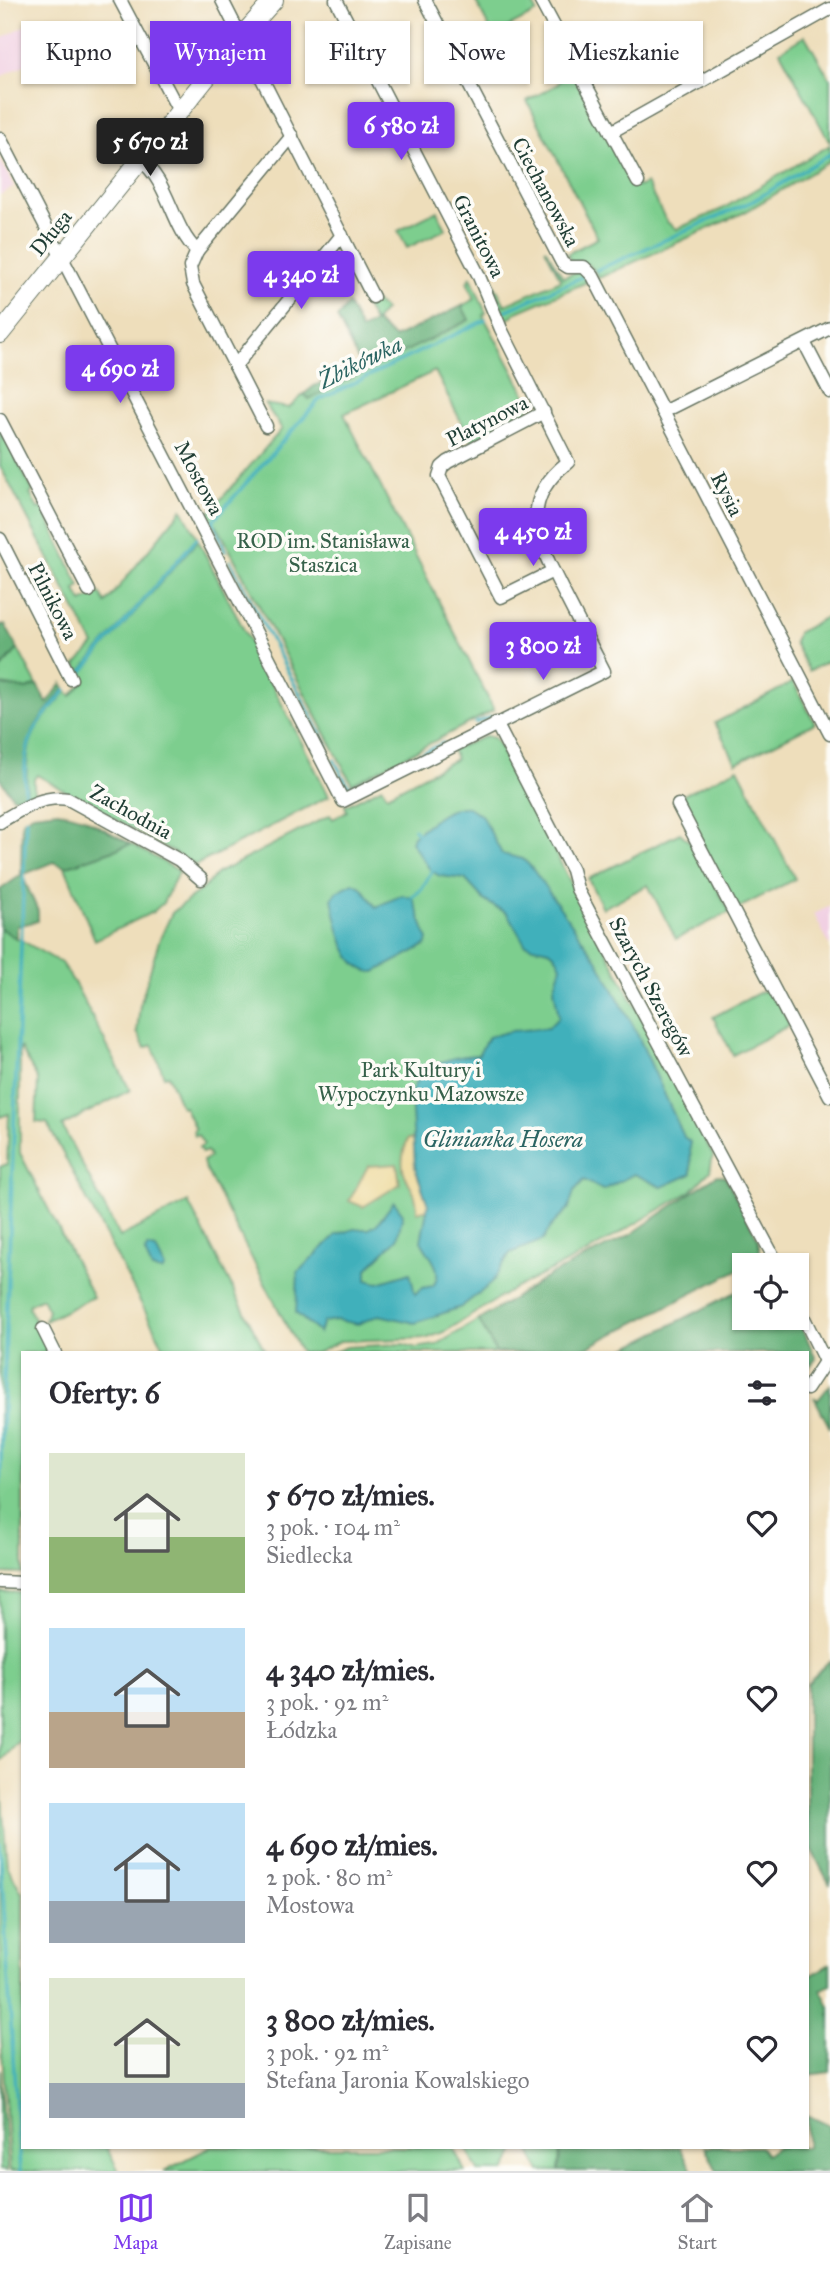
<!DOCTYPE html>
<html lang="pl">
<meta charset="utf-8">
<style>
:root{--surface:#fff;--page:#f7f7f7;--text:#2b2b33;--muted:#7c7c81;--line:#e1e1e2;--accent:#7c3aed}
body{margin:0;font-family:"IM FELL Great Primer",serif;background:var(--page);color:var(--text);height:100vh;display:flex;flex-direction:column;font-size:26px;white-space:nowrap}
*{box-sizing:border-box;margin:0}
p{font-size:23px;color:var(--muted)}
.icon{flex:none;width:38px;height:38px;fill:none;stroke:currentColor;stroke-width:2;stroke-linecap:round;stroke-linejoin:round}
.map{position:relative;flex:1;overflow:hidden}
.sheet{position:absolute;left:21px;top:1351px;width:788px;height:798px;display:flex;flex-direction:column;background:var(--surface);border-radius:0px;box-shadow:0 2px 5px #0004}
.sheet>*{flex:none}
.top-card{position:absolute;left:21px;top:21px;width:789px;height:63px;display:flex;gap:14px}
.buttons{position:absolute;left:732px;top:1253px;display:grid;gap:14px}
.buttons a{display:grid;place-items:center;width:77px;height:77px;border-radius:0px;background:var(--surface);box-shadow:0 2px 5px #0004;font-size:35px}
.price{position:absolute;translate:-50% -60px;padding:0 16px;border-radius:7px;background:var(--accent);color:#fff;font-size:23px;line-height:46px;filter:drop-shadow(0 2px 4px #0008)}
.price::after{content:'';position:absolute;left:50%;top:42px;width:21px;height:16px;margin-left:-10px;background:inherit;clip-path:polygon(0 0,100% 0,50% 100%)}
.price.on{background:#222;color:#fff}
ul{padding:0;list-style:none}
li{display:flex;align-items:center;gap:21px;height:175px;padding:0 28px}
li span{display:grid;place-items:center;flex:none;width:196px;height:140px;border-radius:0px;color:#555}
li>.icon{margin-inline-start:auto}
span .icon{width:84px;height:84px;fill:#fffc;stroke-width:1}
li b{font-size:30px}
h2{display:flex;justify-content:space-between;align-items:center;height:84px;padding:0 28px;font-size:30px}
.tag{padding:0 24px;border-radius:0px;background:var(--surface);box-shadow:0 2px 5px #0004;font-size:24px;line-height:63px}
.tag.on{background:var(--accent);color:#fff}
.dock{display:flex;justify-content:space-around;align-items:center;height:98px;border-top:2px solid var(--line);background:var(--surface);font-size:19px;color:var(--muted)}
.dock a{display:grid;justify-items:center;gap:4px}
.dock .on{color:var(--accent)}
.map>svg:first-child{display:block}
.built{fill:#f1d0e3}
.green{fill:#7dce8e;stroke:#4e8661;stroke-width:2}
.forest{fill:#66b179;stroke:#427756;stroke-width:2}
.sand{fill:#eeda9e;stroke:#868c69;stroke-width:2}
.water{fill:#40b0bb;stroke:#307678;stroke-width:2}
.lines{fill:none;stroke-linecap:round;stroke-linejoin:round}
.stream{stroke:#40b0bb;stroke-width:3.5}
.street-casing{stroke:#677563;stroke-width:15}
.secondary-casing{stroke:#677563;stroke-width:20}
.street{stroke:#fff;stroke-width:12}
.secondary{stroke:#fff;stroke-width:18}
.labels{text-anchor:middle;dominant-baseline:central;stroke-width:7;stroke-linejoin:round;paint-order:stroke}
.street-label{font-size:21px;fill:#1f3d34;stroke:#fdfcf7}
.park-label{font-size:21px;fill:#36614a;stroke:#fdfcf7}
.water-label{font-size:23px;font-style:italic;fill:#2b6563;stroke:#fdfcf7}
</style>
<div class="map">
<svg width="830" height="2171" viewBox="0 0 830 2171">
<rect width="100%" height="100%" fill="#fdfcf7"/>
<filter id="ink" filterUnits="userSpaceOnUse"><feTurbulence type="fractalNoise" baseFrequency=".0143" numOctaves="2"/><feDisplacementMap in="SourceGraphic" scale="14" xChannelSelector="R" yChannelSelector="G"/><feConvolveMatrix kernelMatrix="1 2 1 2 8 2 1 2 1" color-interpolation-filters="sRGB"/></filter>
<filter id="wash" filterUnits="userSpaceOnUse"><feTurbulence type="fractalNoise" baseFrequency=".00686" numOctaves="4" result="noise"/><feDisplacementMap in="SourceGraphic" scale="28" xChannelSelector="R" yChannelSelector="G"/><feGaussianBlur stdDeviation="1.57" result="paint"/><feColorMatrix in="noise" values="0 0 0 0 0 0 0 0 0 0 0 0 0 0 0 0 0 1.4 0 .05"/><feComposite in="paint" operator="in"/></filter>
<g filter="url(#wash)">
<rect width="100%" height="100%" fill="#eedebb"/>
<!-- built -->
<g class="built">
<polygon points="30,23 46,54 0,77 0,39"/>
<polygon points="0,159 14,187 0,195"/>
<polygon points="830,906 830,946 814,914"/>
</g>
<!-- green -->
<g class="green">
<polygon points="475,0 531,0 537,12 493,35"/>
<polygon points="805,36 830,79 830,143 780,51"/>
<path d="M570,65L638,187L646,183L667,222L677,229L722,209L830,145V161L745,212L599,278C590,263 588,263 571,262L567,254L598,238L527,101L558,84L565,67Z"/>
<polygon points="437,211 446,229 407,248 398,231"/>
<polygon points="545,248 563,277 580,271 587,282 515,313 504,323 492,293 495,291 494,284 505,305 561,280"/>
<polygon points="471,277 486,313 483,315 530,403 527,413 471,441 435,371 344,414 494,710 352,784 219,529 208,514 282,429 265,404 289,408 304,394 309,398 469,320 462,306 475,299 467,282"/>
<polygon points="361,289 369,305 376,302 385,310 374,323 359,292"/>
<polygon points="0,428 33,491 30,494 38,509 42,507 80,586 75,589 82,602 100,593 106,603 182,509 197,537 80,672 76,665 94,645 0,466"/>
<path d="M198,540L329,796L196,865L37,775L34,779V795L27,797C26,738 28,735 67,691L71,696L85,680L81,674Z"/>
<polygon points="830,615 830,660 809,671 794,643 797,633"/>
<polygon points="18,649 37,685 27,689 0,685 0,669"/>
<polygon points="793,682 815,723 736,763 715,723"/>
<polygon points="486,736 494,738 499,745 713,1155 710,1171 691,1191 584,1254 515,1288 446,1331 428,1338 340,1341 317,1353 301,1353 204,1166 203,1161 210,1157 207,1151 202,1153 199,1148 204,1145 198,1135 195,1136 193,1131 195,1129 184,1106 181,1107 168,1075 164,1076 152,1045 145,1048 137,1032 140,1005 159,941 172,913 207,885 216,874 330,815 333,819 347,811 345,806 382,787 387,795 456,759 452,750"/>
<polygon points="738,768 795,879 735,910 677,798"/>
<polygon points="680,833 694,846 730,912 676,939 648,885 603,908 588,879"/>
<polygon points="131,844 179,871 163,903 153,912 95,940 65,867"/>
<polygon points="0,928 61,963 75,984 130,1090 62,1126 120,1237 188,1202 266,1353 167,1353 47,1123 36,1122 38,1080 20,1047 20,1153 93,1297 45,1321 48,1310 42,1298 30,1304 29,1308 49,1353 23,1353 23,1574 0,1573 0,1167 7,1164 9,1114 0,1117"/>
<polygon points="770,987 790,1025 733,1055 713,1017"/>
<polygon points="479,1320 496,1353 332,1353 347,1347 403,1344 416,1348 436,1345"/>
<polygon points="0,1592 23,1593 23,1737 0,1762"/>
<polygon points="0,1773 7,1865 23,1895 23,2147 106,2147 119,2171 10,2171 0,2019"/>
<polygon points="0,2069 7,2171 0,2170"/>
<polygon points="211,2147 453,2147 465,2171 164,2171"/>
<polygon points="466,2147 518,2147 505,2171 478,2171"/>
<polygon points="528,2147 560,2147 559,2171 540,2171"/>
</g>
<!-- forest -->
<g class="forest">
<polygon points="348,304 361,330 376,322 394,338 462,306 469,320 309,399 304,394 314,386 360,364 337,318"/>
<polygon points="0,625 5,625 18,649 0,669"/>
<path d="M62,683L65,688C28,732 23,739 24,798L13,797L0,779V685L27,689L37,685L47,703Z"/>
<polygon points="58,811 84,818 131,844 65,867 54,862 22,875 38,911 38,921 17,926 17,939 0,928 0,890 21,875 22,821 33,814"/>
<polygon points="717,1175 725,1176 758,1239 761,1258 576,1353 496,1353 479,1320 552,1274 630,1235"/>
<polygon points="744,1288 744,1318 796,1318 796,1313 816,1359 807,1369 807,1353 625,1353 624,1349"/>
<polygon points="830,1385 830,1428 814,1397 818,1400"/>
<polygon points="830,1660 830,1885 807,1841 807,1684"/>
<polygon points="830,1964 830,1985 821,1990 830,2008 830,2072 807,2075 807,1978"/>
<polygon points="807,2115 830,2126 830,2171 717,2171 705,2147 760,2147 766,2155 777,2147 807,2147"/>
<polygon points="560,2147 680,2147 692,2171 559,2171"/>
</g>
<!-- sand -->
<g class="sand">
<path d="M408,1139H415L416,1171L428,1204L429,1209L417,1212C418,1179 391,1180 408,1139Z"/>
<polygon points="397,1164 400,1184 363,1207 349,1201 368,1166"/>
</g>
<!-- water -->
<g class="water">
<path d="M468,807L482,816L502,854L523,859L531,867L597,960L634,1027L684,1137L690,1142L691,1174L662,1187L634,1174L603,1190L584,1180L574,1191L569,1208L551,1226L543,1240L510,1253L491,1284L461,1307L415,1323L379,1315L358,1324L337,1320L323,1322L319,1333L296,1313L298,1272L336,1235L354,1229H369L377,1224L394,1202L403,1214L397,1239L367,1269V1280L378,1283L410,1273L415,1294L422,1288L433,1286C445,1269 428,1256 421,1241L428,1205L415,1167L411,1093C421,1064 451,1056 478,1055L488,1037L511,1031L548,1028L559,1017L554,989L561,966C550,941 544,953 525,944L507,913L485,901L465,879L440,876L431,871L411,842L413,836C428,825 448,805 468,807Z"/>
<path d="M353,883L361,887L376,907L402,895L413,898L428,940L426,945L375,972C345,973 336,921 332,898L336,892Z"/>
<polygon points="148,1247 156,1249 165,1268 162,1271 152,1269 145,1253"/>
</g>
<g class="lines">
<!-- stream -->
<g class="stream">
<polyline points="597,270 753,201 830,154"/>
<polyline points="505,311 582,277"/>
<polyline points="213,521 225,551"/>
<polyline points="212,522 319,400 485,320"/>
<polyline points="230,561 327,746"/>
<polyline points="81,673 197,538"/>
<polyline points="476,723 491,717"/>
<polyline points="334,760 348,786 353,787 443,743"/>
<path d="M25,797C23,741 29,732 66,690"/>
<polyline points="414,829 417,833"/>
<polyline points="412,897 422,889 432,871"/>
<polyline points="0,1484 26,819"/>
<polyline points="0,1844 20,2171"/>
</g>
</g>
</g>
<g filter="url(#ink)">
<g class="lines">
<defs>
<g id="street">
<polyline points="120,0 179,111"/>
<polyline points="222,0 373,297"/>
<polyline points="425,0 562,263 568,267 584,267 593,276 830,734"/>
<polyline points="540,0 638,182"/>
<polyline points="611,132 830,9"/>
<path d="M0,138L343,801L604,671C591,646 578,620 565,595C540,545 514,504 568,462L501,329L478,274L336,0"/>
<path d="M140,160C169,181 171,226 197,251L190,267L193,284L266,426"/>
<polyline points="197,251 292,136"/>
<polyline points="804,342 830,392"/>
<polyline points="235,366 342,235"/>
<polyline points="544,412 448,462 442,467 439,476 501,597 553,571"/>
<polyline points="663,412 830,328"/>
<polyline points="0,420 89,591"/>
<polyline points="0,539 71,679"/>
<polyline points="496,723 572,870 577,889 778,1265"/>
<polyline points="678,805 830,1096"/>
<path d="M0,822C22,809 41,795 68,799L179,860L201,879"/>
<polyline points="796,1302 825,1361"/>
<polyline points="43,1329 55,1353"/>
<polyline points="807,1389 830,1354"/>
<polyline points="0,1582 23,1583"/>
</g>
<polyline id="secondary" points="0,334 224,56 274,0"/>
</defs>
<!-- street casing -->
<use href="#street" class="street-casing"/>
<!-- secondary casing -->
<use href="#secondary" class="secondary-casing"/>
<!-- street -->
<use href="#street" class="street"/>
<!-- secondary -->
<use href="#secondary" class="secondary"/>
</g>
</g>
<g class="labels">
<!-- street labels -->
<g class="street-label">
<text transform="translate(546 192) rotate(62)">Ciechanowska</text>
<text transform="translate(51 233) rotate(-51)">Długa</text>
<text transform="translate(479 236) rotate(63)">Granitowa</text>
<text transform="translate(487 421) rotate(-27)">Platynowa</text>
<text transform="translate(199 478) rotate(62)">Mostowa</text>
<text transform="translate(727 494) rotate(63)">Rysia</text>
<text transform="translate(53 601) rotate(63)">Pilnikowa</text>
<text transform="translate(131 812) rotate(29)">Zachodnia</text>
<text transform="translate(651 987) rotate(62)">Szarych Szeregów</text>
</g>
<!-- park labels -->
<g class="park-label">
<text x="323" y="541">ROD im. Stanisława<tspan x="323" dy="24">Staszica</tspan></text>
<text x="421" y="1070">Park Kultury i<tspan x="421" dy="24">Wypoczynku Mazowsze</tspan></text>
</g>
<!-- water labels -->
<g class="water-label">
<text transform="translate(360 362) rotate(-26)">Żbikówka</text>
<text x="503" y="1139">Glinianka Hosera</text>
</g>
</g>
</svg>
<div class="buttons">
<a><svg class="icon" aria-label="locate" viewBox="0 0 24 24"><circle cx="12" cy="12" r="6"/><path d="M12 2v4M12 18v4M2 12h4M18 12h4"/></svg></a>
</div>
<b class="price" style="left:401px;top:162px">6 580 zł</b>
<b class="price on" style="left:150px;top:178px">5 670 zł</b>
<b class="price" style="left:301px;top:311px">4 340 zł</b>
<b class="price" style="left:120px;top:405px">4 690 zł</b>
<b class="price" style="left:533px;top:568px">4 450 zł</b>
<b class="price" style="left:543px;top:682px">3 800 zł</b>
<div class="top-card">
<a class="tag">Kupno</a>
<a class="tag on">Wynajem</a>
<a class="tag">Filtry</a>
<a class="tag">Nowe</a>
<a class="tag">Mieszkanie</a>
</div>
<section class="sheet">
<h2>Oferty: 6<svg class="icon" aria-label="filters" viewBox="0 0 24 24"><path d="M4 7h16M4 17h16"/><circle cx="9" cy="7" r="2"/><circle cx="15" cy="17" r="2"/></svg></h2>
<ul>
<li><span style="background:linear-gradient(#dfe7d0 60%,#8fb573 0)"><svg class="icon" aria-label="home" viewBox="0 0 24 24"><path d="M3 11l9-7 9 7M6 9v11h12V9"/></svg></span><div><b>5 670 zł/mies.</b><p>3 pok. · 104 m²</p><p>Siedlecka</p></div><svg class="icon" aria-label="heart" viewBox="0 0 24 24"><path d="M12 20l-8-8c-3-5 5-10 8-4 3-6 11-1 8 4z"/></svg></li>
<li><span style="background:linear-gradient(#bfe0f5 60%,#b9a48a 0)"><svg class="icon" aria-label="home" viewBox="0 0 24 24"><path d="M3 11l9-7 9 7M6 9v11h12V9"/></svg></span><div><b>4 340 zł/mies.</b><p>3 pok. · 92 m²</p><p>Łódzka</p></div><svg class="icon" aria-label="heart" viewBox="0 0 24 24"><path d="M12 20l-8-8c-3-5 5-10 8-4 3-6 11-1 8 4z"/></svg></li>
<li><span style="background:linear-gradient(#bfe0f5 70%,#9aa5b1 0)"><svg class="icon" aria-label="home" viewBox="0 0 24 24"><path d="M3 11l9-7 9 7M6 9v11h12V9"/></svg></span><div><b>4 690 zł/mies.</b><p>2 pok. · 80 m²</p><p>Mostowa</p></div><svg class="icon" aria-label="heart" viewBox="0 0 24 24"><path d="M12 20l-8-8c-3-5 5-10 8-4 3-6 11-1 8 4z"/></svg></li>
<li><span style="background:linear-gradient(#dfe7d0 75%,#9aa5b1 0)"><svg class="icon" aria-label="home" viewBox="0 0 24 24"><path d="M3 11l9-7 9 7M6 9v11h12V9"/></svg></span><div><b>3 800 zł/mies.</b><p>3 pok. · 92 m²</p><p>Stefana Jaronia Kowalskiego</p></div><svg class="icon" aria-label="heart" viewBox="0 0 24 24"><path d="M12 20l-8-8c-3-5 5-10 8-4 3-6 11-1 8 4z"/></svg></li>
</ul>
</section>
</div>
<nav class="dock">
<a class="on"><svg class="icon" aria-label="map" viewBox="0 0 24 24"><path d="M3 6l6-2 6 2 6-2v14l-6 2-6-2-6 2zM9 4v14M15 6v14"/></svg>Mapa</a>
<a><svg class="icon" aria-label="saved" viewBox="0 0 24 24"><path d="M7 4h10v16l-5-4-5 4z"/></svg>Zapisane</a>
<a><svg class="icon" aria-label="home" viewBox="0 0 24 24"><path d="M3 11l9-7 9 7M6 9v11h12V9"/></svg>Start</a>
</nav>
